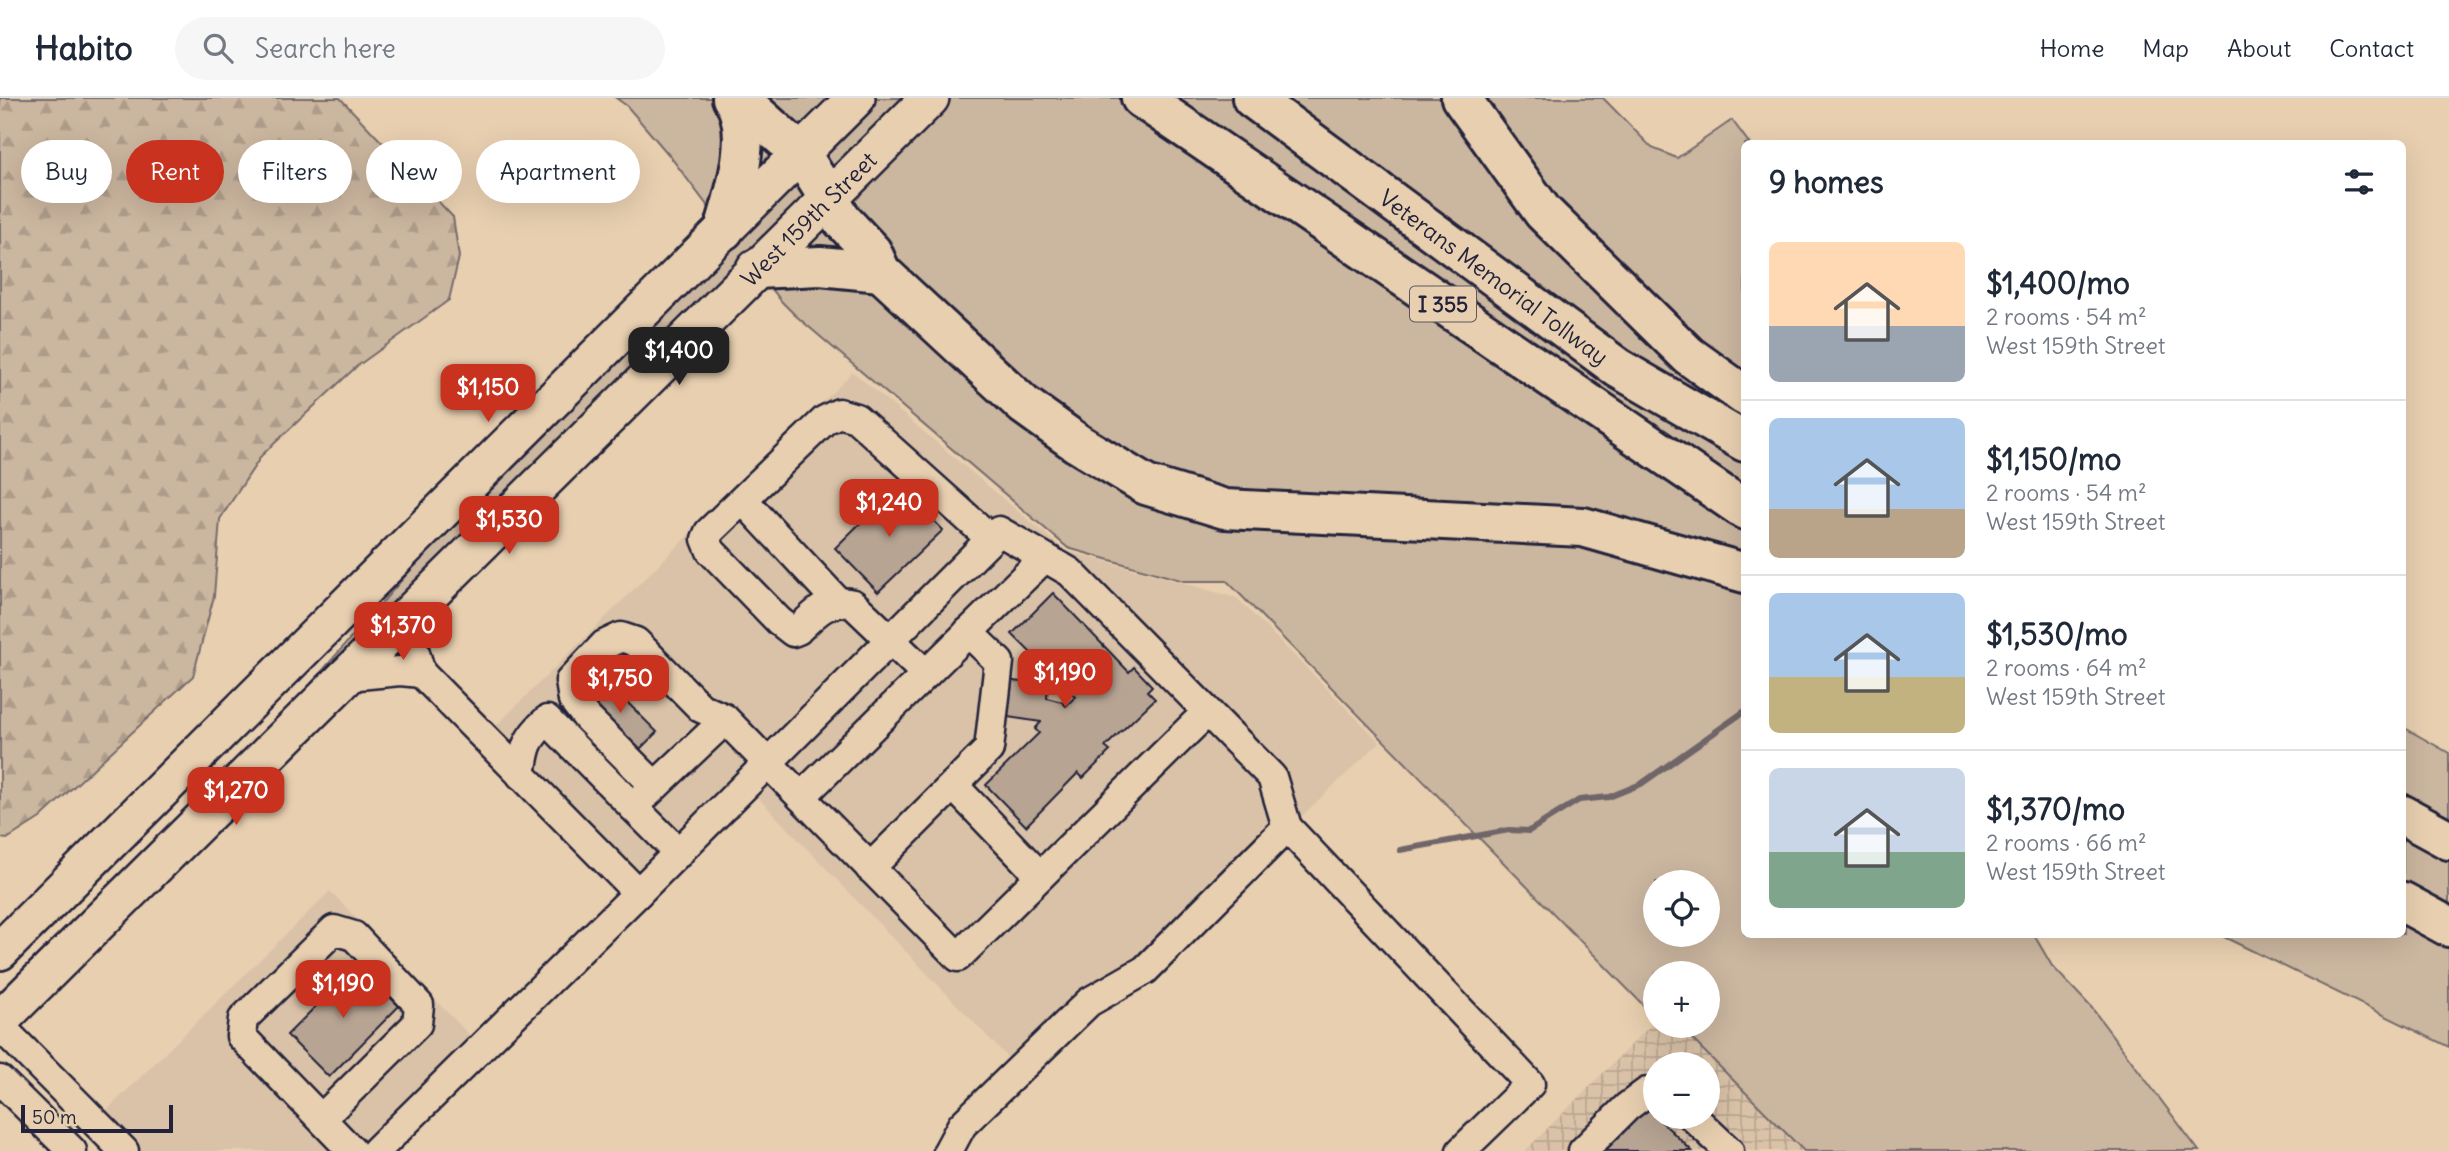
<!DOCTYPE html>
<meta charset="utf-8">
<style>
:root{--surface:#fff;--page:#f6f6f7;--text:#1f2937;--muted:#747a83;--line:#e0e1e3;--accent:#c8321e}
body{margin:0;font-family:Delius,sans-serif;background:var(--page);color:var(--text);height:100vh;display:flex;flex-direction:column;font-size:26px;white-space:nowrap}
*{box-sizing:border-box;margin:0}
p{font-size:23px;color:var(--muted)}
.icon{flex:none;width:38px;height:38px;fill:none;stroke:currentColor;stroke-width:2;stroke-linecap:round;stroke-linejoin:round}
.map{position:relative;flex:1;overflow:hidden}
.sheet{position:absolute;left:1741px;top:42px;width:665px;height:798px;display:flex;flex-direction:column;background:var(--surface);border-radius:10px;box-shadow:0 7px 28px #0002}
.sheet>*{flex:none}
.hud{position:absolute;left:21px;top:42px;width:665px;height:63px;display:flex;gap:14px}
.fabs{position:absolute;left:1643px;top:772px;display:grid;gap:14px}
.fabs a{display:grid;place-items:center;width:77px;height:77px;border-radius:50%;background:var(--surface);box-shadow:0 7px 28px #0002;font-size:35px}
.scale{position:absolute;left:21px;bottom:18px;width:152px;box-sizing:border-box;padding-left:7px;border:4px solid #22223b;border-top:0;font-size:19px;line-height:24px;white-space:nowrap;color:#22223b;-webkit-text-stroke:5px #e8cfb0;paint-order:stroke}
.price{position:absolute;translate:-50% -60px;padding:0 16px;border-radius:14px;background:var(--accent);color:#fff;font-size:23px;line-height:46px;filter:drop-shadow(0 2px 4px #0008)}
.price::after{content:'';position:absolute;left:50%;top:42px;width:21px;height:16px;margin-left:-10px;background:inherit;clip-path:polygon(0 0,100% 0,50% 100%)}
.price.active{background:#222;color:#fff}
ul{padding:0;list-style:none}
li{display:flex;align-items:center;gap:21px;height:175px;padding:0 28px}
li+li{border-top:2px solid var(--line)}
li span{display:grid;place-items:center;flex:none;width:196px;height:140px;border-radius:10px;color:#555}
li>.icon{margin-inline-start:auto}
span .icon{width:84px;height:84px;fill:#fffc;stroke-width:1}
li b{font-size:30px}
h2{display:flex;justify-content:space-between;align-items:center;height:84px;padding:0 28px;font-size:30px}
.chip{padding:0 24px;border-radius:32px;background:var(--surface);box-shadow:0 7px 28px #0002;font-size:24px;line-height:63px}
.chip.active{background:var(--accent);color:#fff}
header{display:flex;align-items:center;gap:42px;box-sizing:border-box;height:98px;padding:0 35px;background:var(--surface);border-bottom:2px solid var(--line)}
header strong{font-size:33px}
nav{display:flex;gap:38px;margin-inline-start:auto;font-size:24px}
.search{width:490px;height:63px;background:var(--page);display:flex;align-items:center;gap:18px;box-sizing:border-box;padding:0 24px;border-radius:38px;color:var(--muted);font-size:26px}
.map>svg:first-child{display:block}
.built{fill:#d9c2a7}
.industrial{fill:url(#industrial-grid);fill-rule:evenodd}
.green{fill:#cbb69f;stroke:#766c6d;stroke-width:2;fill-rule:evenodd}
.forest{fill:url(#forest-firs);stroke:#766c6d;stroke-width:2}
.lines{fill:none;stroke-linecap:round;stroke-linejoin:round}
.stream{stroke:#6f6568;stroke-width:6}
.building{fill:#b7a493;stroke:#22223b;stroke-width:2}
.minor-casing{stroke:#22223b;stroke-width:33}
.major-casing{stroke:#22223b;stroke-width:42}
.highway-casing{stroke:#22223b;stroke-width:44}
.minor{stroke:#e8cfb0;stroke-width:28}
.major{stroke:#e8cfb0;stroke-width:37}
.highway{stroke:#e8cfb0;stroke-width:38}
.labels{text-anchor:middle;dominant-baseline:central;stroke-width:5;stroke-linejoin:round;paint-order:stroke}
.shield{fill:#e8cfb0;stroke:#5d565e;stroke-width:2}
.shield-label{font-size:21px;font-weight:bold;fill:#22223b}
.street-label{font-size:23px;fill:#22223b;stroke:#e8cfb0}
</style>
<header>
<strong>Habito</strong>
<div class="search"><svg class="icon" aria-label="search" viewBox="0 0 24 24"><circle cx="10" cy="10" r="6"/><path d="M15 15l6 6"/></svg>Search here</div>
<nav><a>Home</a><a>Map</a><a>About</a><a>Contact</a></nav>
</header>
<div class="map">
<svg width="2449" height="1053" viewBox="0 0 2449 1053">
<defs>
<pattern id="industrial-grid" width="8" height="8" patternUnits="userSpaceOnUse" patternTransform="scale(1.75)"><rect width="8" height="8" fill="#d9c2a7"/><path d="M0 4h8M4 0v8" fill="none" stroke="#baa691"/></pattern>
<pattern id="forest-firs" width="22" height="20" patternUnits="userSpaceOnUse" patternTransform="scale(1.75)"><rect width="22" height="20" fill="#cbb69f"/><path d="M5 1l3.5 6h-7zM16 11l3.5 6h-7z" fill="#ae9c8a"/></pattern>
</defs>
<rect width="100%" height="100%" fill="#e8cfb0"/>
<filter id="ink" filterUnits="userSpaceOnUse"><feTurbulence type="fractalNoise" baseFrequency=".0143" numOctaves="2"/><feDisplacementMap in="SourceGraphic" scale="14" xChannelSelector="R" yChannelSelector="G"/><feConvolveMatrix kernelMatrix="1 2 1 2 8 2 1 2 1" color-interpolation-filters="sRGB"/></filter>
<g filter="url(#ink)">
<!-- built -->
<g class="built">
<polygon points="853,274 1064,452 1237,500 1380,644 1142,869 1015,967 743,684 638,789 489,635"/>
<polygon points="330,793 478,946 368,1053 128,1053 98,1021"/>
</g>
<!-- industrial -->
<path class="industrial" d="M1655,923L1656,928H1679L1804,1053H1525ZM1656,966H1708V1018H1656Z"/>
<!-- green -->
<g class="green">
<path d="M616,0H1603L1652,50L1677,60L1732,22L1749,45L1745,46V836L2034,837L2052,868L2091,909L2199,1053H1804L1679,928H1708V875H1656L1655,919L1227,483H1184L1068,450L795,217L782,204L749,161L294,605L464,411L734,143L669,57L627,8ZM1656,784H1708V836H1656Z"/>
<polygon points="2403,629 2449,655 2449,949 2220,837 2403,836"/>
</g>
<!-- forest -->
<polygon class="forest" points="0,0 340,0 453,119 459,159 449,202 356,269 262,357 220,421 214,498 193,578 40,720 7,741 0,740"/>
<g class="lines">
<!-- stream -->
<polyline class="stream" points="1400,752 1509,732 1529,733 1579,702 1609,699 1641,686 1745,613"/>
</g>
<!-- building -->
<g class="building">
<polygon points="899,387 943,432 878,494 835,450"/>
<polygon points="1053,495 1129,574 1134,569 1152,588 1147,593 1155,601 1105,649 1110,653 1083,680 1078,675 1026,728 986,687 1039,635 1035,631 1041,624 1001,618 1006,582 1048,588 1047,600 1062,604 1066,608 1075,599 1012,536"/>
<polygon points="596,581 598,583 601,581 618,598 620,597 657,634 637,654 584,597 587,595 584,593"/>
<polygon points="358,866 373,882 377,879 384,887 381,890 399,908 329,979 287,937"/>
<polygon points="1640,1000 1656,1018 1692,1053 1587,1053"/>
</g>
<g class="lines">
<defs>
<g id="minor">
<polyline points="743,402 838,504"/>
<path d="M991,441L856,320L839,315L825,322L709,434L706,441L711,453L779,523L793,534L798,532C814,516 829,499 853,506L926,576L1044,460"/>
<polyline points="417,509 413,548 421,575 638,795"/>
<polyline points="926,576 801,699 958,859 1207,614"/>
<polyline points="348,578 400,573 421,575"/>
<path d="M521,677C525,649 526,641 547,622L633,709"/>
<polyline points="953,687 1040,778"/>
<polyline points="655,688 587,620 573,602 570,583 604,547 621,539 636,544 701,610 724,620 801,699"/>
<polyline points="679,755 633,709 725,622"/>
<polyline points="870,770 989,651 999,564 968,534"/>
<polyline points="0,928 124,1053"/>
<polyline points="0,982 72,1053"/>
<polyline points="1692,1018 1729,1053"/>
<polyline points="321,1021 417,926 419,907 354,838 334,832 243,921 241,938 352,1053"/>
<polyline points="376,1053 638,795 999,433 1070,474 1272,679 1287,729 1530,986 1461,1053"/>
<polyline points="948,1053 962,1027 1089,904 1145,872 1287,729"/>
<polyline points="1583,1053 1627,1009 1647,994 1656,997"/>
</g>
<g id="major">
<polyline points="0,853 856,0"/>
<path id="s1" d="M0,922L930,0"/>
</g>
<g id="highway">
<polyline points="1141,0 1745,412"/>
<path id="s2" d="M1252,0L1618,270L1745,344"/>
<polyline points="1461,0 1543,114 1688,257 1745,298"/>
<polyline points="738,8 753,13 801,56 842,122 872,154 881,174 1024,307 1077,345 1146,387 1225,411 1583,429 1745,475"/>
<path d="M724,132C734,98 756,32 732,0"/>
<polyline points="756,171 820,168 881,174"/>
<polyline points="2403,717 2449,742"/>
<polyline points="2403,804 2449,829"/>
</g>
</defs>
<!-- minor casing -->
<use href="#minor" class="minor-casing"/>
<!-- major casing -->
<use href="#major" class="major-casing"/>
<!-- highway casing -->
<use href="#highway" class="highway-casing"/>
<!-- minor -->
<use href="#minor" class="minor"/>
<!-- major -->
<use href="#major" class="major"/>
<!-- highway -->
<use href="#highway" class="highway"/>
</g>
</g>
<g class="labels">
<!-- shield labels -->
<rect class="shield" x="1410" y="188.5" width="66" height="35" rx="5"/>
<g class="shield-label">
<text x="1443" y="206">I 355</text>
</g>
<!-- street labels -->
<g class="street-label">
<text stroke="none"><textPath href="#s1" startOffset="1138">West 159th Street</textPath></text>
<text stroke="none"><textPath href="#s2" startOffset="301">Veterans Memorial Tollway</textPath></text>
</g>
</g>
</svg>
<div class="fabs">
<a><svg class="icon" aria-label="locate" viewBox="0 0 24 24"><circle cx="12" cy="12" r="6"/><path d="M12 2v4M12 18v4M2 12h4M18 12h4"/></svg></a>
<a>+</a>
<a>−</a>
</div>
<div class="scale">50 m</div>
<b class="price active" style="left:679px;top:289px">$1,400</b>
<b class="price" style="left:488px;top:326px">$1,150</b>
<b class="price" style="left:889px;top:441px">$1,240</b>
<b class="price" style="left:509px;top:458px">$1,530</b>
<b class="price" style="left:403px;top:564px">$1,370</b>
<b class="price" style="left:1065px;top:611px">$1,190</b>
<b class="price" style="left:620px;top:617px">$1,750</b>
<b class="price" style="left:236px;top:729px">$1,270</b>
<b class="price" style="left:343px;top:922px">$1,190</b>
<div class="hud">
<a class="chip">Buy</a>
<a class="chip active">Rent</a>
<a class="chip">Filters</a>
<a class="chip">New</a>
<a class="chip">Apartment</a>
</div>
<section class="sheet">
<h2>9 homes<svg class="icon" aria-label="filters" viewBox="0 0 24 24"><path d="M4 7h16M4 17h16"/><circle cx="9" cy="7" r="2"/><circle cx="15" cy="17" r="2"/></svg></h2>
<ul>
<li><span style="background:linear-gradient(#ffd9b3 60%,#9aa5b1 0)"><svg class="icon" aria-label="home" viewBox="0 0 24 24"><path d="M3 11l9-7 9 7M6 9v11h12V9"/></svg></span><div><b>$1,400/mo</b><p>2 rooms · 54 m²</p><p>West 159th Street</p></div></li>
<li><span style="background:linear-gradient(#a9c7e8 65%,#b9a48a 0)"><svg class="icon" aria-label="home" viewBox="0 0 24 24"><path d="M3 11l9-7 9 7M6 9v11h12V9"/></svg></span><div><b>$1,150/mo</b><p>2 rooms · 54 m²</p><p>West 159th Street</p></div></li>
<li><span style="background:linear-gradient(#a9c7e8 60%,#c2b280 0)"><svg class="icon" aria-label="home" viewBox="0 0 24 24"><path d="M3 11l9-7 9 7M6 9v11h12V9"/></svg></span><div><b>$1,530/mo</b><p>2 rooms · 64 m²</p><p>West 159th Street</p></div></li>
<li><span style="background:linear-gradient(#c9d6e8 60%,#7fa58c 0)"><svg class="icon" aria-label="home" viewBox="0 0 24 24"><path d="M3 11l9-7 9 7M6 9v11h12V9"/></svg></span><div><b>$1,370/mo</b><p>2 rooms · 66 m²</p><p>West 159th Street</p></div></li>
</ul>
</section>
</div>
